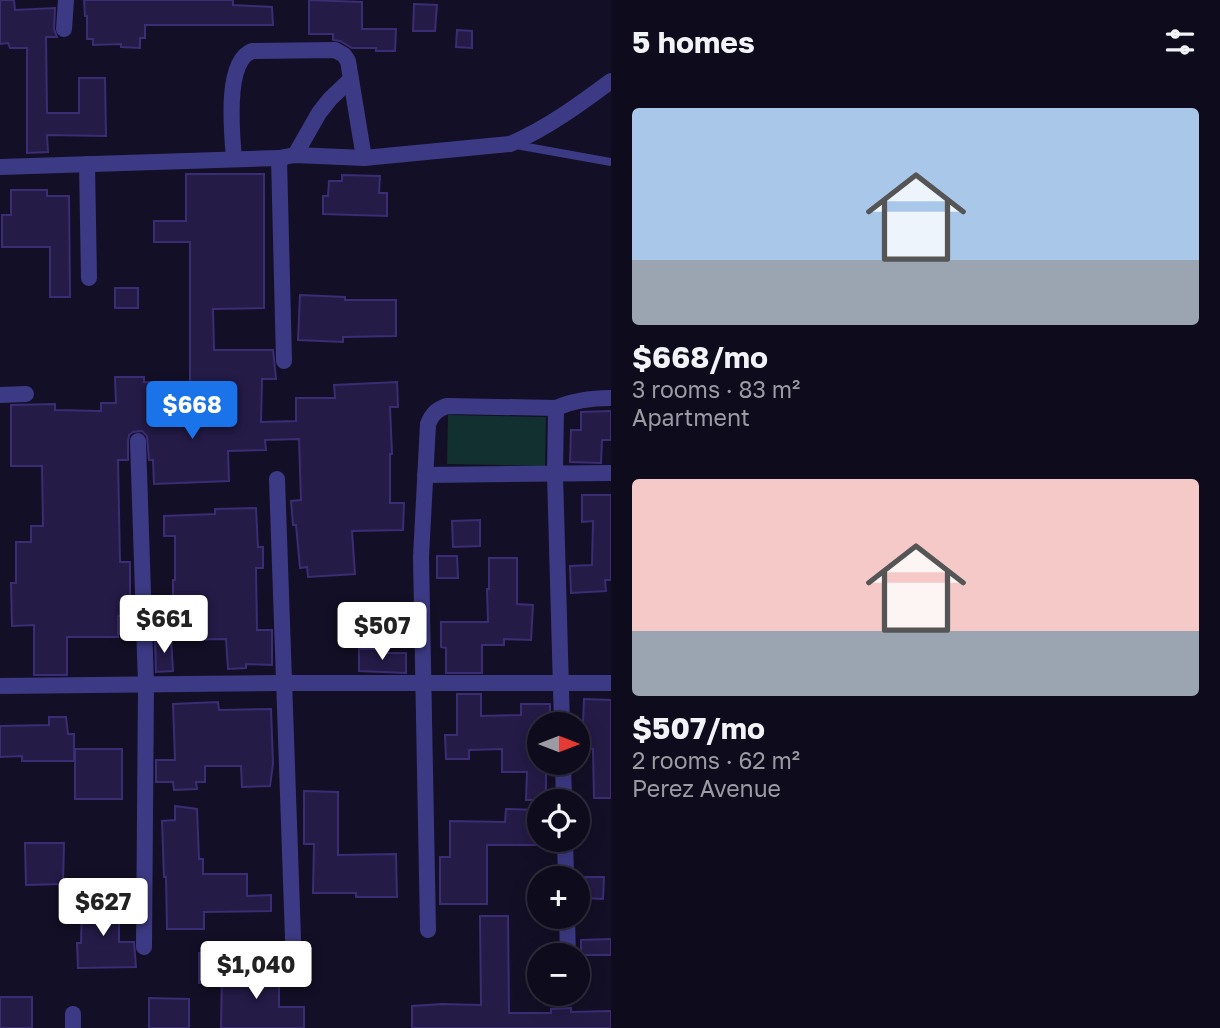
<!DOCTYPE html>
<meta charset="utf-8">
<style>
:root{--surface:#0e0b1c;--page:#1c1929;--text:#f1f3f6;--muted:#9b9ba3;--line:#2e2b3b;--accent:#1a73e8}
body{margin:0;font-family:"Golos Text",sans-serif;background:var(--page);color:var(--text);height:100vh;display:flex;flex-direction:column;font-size:26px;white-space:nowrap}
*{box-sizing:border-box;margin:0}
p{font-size:23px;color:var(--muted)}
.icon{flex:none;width:38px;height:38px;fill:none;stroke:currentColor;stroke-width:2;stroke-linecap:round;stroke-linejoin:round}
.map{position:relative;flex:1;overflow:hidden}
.side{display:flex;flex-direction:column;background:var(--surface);width:609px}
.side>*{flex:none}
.needle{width:46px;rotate:90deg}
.tools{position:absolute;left:527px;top:712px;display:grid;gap:14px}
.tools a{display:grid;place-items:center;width:63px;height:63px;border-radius:50%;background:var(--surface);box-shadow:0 4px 18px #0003,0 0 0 2px var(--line);font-size:35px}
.price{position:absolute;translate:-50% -60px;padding:0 16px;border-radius:7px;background:#fff;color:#222;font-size:23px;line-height:46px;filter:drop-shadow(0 2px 4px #0008)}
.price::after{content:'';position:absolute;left:50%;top:42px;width:21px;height:16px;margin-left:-10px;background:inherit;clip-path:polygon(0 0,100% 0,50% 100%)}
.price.current{background:var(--accent);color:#fff}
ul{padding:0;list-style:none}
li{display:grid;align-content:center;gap:14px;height:371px;padding:0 21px}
li span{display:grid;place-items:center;height:217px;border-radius:7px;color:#555}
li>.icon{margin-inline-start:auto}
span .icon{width:126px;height:126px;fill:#fffc;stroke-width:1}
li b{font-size:30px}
h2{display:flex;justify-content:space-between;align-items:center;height:84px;padding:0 21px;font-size:30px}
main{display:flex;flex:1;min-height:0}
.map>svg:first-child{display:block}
.green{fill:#12302f}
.building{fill:#241b47;stroke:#3b2d73;stroke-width:2}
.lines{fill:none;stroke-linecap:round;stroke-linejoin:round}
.lane{stroke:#3d3a85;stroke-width:8}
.street{stroke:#3d3a85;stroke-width:16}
</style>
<main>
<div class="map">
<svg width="611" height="1028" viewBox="0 0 611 1028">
<rect width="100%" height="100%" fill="#130f26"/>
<!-- green -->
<polygon class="green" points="448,415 546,417 545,466 447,464"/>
<!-- building -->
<g class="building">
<polygon points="0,0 14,0 15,10 55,8 54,29 57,37 46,37 47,113 79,113 79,78 105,78 106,136 47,135 48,152 27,153 27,48 10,48 8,43 0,44"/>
<polygon points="84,0 233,0 233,5 272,7 273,25 145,25 145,38 140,38 140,48 121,47 121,44 93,45 93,39 87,39 87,16 85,16"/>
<polygon points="309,0 362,2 362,29 396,29 395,51 376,51 376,48 352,48 340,41 333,40 333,34 309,34"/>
<polygon points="414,4 437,5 435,31 413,31"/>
<polygon points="457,30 472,31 472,48 456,47"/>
<polygon points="186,174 264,174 264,308 213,309 214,350 273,350 276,379 262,379 261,422 296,421 296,398 335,398 334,385 397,382 398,407 390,407 392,454 390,454 390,503 404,503 403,530 352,531 355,574 308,577 307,567 300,568 296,525 293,525 291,501 301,500 299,439 265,440 266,450 228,451 229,481 154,484 153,460 149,460 147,436 142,431 133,432 129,435 128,441 128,460 118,460 120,562 130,562 130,598 133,598 133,615 118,616 118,637 67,637 67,675 34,675 34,625 12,626 11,583 16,583 16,542 31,542 31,526 43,526 42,466 11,466 11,405 55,404 55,410 101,411 101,403 116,403 115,377 144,377 144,382 190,384 190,242 154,242 154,221 186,221"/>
<polygon points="342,175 380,176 379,193 387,193 387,216 323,214 323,196 328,196 329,181 342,181"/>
<polygon points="11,190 47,190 47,196 69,196 70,297 50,297 50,247 2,247 2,215 11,215"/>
<rect x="115" y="288" width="23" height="20"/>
<polygon points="300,295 345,297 345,300 396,300 396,336 343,337 343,342 298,340"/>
<polygon points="611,411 611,440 602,440 601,463 570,462 571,430 581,430 581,412"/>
<polygon points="582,495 611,495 611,580 605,580 606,591 571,593 570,566 592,565 593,521 582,522"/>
<polygon points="256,508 258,547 263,547 263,568 256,568 257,630 272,630 272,665 246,664 246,668 228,669 226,639 177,640 175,606 173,606 173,580 175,580 175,536 164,536 164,516 215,514 215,509"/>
<polygon points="480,520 480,546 453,547 452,521"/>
<polygon points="437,556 457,556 458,578 437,578"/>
<polygon points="489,558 517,558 517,604 533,605 531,640 504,639 504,645 482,645 482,673 446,673 446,648 441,647 441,622 488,622 487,589 489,589"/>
<polygon points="171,637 173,671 156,672 155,638"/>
<polygon points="359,649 379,649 379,653 406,653 406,673 359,671"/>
<polygon points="457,694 481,694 481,716 521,715 521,704 550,704 550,724 539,724 539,763 546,763 546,800 526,800 527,772 502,772 502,749 469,750 469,759 446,759 445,735 457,735"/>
<polygon points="584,699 611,700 611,798 594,798 593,749 582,748"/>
<polygon points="218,702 219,710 271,709 273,764 270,786 242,787 241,766 205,766 205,782 196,782 197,789 174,790 173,782 156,782 156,760 175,760 173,704"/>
<polygon points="49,717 66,717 68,734 74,734 74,761 22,761 22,756 0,757 0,726 49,725"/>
<rect x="75" y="749" width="47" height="50"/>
<polygon points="304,791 338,792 338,855 396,854 397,897 356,897 356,893 313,893 314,844 304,844"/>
<polygon points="175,806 197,809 199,859 203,859 203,874 247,874 247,896 271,895 271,911 204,912 204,929 167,929 166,877 164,877 162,821 175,820"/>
<polygon points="506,809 539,810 539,845 487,845 487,904 440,904 440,857 450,857 450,821 505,822"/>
<polygon points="25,843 64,843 63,884 26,885"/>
<polygon points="583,877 604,877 603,899 582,898"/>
<polygon points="82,901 119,901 119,942 134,942 136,967 78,968 77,943 81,943"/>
<polygon points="480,916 508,916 509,1013 551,1013 551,1009 571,1008 571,1012 611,1011 611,1028 412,1028 412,1006 442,1004 481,1005"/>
<polygon points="611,939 611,955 581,955 581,940"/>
<rect x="199" y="953" width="20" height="30"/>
<polygon points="222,969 279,970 279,1007 304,1007 304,1028 221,1028"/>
<rect x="0" y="997" width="32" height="31"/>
<polygon points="149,998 189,999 189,1028 149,1028"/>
</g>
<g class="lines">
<!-- lane -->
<polyline class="lane" points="516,145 611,162"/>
<!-- street -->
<g class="street">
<polyline points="64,29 66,0"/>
<polyline points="295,155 319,113 330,99 351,79"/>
<polyline points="279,158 284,361"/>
<path d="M234,159C232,134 224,62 252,51L335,50L344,55L348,61L364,158"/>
<polyline points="87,164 89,278"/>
<path d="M0,167L279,158L295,155L364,158L510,144C546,129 580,104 611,81"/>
<polyline points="0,395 26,394"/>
<polyline points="556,408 555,474 562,724"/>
<polyline points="138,441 146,684 144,947"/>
<polyline points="425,475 611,473"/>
<polyline points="277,479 294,967"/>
<polyline points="0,686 283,683 611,683"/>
<polyline points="563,763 564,802"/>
<polyline points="565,840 566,878"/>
<polyline points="567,917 568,956"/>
<path d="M428,930L421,557L428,424C432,414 437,409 447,406L556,408C574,400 591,398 611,398"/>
<polyline points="73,1014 73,1028"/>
</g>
</g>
</svg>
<div class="tools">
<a><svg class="needle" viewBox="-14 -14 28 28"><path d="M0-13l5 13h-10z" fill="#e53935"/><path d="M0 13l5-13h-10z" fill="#9b9ba3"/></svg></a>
<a><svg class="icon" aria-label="locate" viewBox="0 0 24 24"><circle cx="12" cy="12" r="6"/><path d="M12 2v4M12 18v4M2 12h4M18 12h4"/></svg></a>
<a>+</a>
<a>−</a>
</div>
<b class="price current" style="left:192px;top:441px">$668</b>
<b class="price" style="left:164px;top:655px">$661</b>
<b class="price" style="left:382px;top:662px">$507</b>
<b class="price" style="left:103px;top:938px">$627</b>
<b class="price" style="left:256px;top:1001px">$1,040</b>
</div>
<section class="side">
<h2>5 homes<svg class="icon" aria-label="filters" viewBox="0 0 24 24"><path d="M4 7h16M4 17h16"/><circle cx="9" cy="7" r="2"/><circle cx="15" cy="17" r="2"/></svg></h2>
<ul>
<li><span style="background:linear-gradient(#a9c7e8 70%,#9aa5b1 0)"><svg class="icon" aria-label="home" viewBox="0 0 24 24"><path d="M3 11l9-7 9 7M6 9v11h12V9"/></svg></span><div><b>$668/mo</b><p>3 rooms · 83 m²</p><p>Apartment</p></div></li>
<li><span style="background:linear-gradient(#f6c9c9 70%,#9aa5b1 0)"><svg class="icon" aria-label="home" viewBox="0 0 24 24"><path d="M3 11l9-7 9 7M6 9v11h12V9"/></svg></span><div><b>$507/mo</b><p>2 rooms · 62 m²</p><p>Perez Avenue</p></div></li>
</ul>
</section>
</main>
